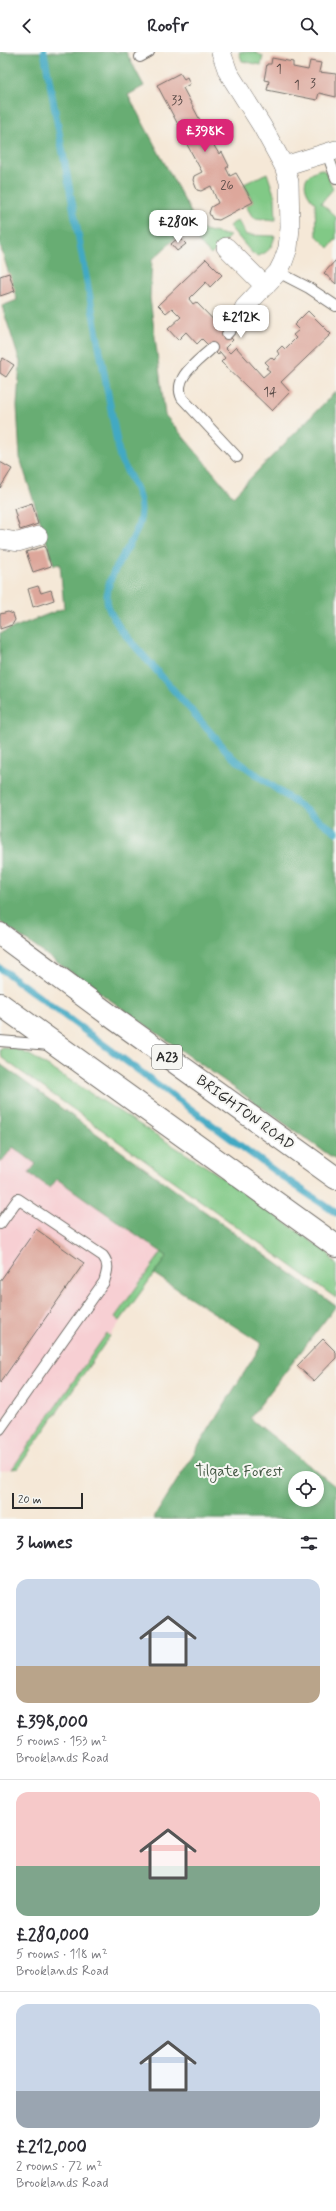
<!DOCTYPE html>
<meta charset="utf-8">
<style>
:root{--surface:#fff;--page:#f7f7f7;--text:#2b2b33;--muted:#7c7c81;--line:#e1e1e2;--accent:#db2777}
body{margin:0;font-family:Mynerve,sans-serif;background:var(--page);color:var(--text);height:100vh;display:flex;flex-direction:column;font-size:15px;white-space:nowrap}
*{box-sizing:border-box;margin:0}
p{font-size:13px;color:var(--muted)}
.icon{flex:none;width:22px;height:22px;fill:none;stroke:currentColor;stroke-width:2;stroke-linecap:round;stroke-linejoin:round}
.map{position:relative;height:1467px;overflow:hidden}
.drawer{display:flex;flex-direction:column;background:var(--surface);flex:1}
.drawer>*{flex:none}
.buttons{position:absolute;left:288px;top:1419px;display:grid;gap:8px}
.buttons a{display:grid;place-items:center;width:36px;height:36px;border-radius:50%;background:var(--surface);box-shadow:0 2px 6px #0003;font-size:20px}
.scale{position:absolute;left:12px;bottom:10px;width:71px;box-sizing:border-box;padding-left:4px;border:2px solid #2b2b2b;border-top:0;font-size:11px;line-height:14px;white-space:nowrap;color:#2b2b2b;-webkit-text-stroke:3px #f6f6f2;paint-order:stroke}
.price{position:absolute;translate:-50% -34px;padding:0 9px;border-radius:8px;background:#fff;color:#222;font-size:13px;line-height:26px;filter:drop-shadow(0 1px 2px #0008)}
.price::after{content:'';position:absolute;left:50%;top:24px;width:12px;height:9px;margin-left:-6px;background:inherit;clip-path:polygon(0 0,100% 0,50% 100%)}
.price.active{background:var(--accent);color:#fff}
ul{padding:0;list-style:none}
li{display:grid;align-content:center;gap:8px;height:212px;padding:0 16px}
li+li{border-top:1px solid var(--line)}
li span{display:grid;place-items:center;height:124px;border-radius:12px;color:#555}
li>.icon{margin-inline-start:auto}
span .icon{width:72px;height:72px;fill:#fffc;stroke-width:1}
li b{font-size:17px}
h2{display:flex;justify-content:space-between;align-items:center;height:48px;padding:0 16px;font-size:17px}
header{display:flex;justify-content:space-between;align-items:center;height:52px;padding:0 16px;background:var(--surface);font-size:18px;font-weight:800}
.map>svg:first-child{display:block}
.built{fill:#f7cfd3}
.green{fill:#81c986;stroke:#567a58}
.forest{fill:#68ad73;stroke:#4a6c4f;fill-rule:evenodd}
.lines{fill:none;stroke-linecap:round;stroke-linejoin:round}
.stream{stroke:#43a9c3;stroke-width:7}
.building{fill:#dda79b}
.service-casing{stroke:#726d67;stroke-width:12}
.minor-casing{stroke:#726d67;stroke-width:20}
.primary-casing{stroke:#726d67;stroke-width:24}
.service{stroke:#fff;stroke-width:10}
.minor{stroke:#fff;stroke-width:19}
.primary{stroke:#fff;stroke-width:22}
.labels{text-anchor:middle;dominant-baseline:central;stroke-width:4;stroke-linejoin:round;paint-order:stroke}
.number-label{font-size:13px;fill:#584a47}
.shield{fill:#f6f6f2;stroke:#686867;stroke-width:1}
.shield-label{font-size:14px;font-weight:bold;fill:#2b2b2b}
.street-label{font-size:15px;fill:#2b2b2b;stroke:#f6f6f2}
.park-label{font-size:15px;fill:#455a46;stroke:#f6f6f2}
</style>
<header><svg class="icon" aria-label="back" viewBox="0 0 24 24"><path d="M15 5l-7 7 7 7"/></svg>Roofr<svg class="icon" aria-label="search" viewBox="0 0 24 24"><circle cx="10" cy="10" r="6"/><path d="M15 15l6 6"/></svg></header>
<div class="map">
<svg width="336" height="1467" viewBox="0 0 336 1467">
<rect width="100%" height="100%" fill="#f6f6f2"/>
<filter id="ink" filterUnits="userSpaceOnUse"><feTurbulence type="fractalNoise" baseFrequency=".025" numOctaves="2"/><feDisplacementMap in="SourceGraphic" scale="8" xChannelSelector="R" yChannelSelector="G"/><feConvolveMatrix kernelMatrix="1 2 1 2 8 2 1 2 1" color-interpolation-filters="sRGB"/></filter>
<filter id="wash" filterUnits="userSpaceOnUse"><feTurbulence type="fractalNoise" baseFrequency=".012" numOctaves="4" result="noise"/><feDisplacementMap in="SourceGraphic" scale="16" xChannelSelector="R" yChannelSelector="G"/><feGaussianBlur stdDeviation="0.9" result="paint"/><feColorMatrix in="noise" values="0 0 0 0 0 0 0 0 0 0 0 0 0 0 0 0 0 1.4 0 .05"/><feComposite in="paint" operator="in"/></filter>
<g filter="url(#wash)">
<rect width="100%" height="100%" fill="#f5e8d7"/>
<!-- built -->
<polygon class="built" points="12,1095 36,1112 50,1136 57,1127 166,1204 18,1416 0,1419 0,1109 2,1110"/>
<!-- green -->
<g class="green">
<polygon points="239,0 254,0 263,4 261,13 242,9"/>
<path d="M321,117L326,120L333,137L321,151L336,165V187L329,196L316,183L315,151C302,138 300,122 321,117Z"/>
<polygon points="267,121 275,145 276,168 253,166 246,154 253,150 244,132"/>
<polygon points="195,168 200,177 230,184 211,203 186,177"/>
<path d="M238,168L246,183L275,184C272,195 269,201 257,204L252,201L229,174Z"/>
<polygon points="3,996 16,997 30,1003 213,1119 328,1201 336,1213 336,1246 2,1006 0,998"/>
<polygon points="162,1200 167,1204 120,1269 115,1265"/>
<polygon points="107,1281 110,1284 18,1416 12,1417"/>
</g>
<!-- forest -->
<g class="forest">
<polygon points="0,0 126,0 144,34 128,43 195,168 152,208 150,246 165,363 233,444 336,339 336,1108 0,870 0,581 64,556 60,512 54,513 20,406 17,354 20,310 2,254 17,248 0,193"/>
<path d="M0,1012L336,1254L250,1366L336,1435V1467H153L262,1292L154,1222L167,1204L57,1127L50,1136L29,1121L36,1112L13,1095L1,1110L0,1109ZM295,1426H317V1448H295Z"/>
</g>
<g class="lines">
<!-- stream -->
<g class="stream">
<path d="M44,0L120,406C126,418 135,432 139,445C152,485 99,516 108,554C110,562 117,571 121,578L232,705L336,780"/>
<polyline points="0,916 280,1123 336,1161"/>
</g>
</g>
<g id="blocks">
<!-- building -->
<g class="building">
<polygon points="272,6 293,10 293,15 308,18 310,9 321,11 319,20 336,22 336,45 319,41 317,48 267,38 269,29 264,28 267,12 271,12"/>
<polygon points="180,21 184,27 187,25 190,32 183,36 201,70 192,75 195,81 204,77 219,102 222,100 229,114 226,116 230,124 236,121 253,150 219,168 212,167 209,161 211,155 218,151 211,134 201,139 197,138 193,128 194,124 202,120 184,87 189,84 186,78 182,80 157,33"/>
<polygon points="179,185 186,192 177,199 171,192"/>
<polygon points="206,207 222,223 210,235 206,230 189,247 193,252 196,250 233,288 225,296 230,301 236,295 263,325 270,319 266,316 269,314 265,310 271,305 274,308 279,302 277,299 282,294 285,297 296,286 293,283 299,278 294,273 308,259 331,282 281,330 290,340 272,359 221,310 225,306 220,300 218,303 202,287 197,292 186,280 178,288 168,277 181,265 172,256 166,261 158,253"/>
<polygon points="336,208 336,232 324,221"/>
<polygon points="9,221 15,239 0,244 0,224"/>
<polygon points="3,306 14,313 6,325 0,321 0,310"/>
<polygon points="0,410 12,417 0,436"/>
<polygon points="32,451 38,472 20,478 14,457"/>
<polygon points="45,494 51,514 33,520 26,500"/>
<polygon points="38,534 41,541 51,538 54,548 33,555 28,537"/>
<polygon points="8,560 13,562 15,568 12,573 0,577 0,562"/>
<polygon points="36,1177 84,1211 0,1331 0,1229"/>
<polygon points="323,1287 336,1300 336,1306 314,1329 297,1314"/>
</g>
</g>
</g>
<g filter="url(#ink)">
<use href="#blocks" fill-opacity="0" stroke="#726d67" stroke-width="1"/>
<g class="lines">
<defs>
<g id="service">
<polyline points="140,5 149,0"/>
<polyline points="327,101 336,126"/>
<polyline points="278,220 309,236 336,254"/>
<polyline points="227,282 242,265 244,256"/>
<path d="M212,296C199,309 172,325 182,346L237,405"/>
<polyline points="0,989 50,993"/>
<path d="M0,1172L18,1147L103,1204C110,1213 107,1220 104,1230L0,1377"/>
</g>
<g id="minor">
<polyline points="221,0 228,20 262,74 284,114 289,130 290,176 288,196 283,210 278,220 244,256"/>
<polyline points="284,114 336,98"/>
<polyline points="226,195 265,234"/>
<polyline points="0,487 18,490 38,484"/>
</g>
<g id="primary">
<polyline points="0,882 115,967 336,1126"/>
<polyline points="0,952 336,1194"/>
</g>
</defs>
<!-- service casing -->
<use href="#service" class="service-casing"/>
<!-- minor casing -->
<use href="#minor" class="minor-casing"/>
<!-- primary casing -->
<use href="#primary" class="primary-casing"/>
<!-- service -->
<use href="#service" class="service"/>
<!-- minor -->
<use href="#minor" class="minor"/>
<!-- primary -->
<use href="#primary" class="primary"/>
</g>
</g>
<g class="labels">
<!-- number labels -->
<g class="number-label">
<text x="279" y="17">1</text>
<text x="313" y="31">3</text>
<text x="297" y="33">1</text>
<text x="177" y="48">33</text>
<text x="227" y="133">26</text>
<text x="270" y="340">14</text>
</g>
<!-- shield labels -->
<rect class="shield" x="152" y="993" width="30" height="24" rx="3"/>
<g class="shield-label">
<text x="167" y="1005">A23</text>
</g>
<!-- street labels -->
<g class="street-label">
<text transform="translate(245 1061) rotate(36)">BRIGHTON ROAD</text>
</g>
<!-- park labels -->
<g class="park-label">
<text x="239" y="1420">Tilgate Forest</text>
</g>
</g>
</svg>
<div class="buttons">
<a><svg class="icon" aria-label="locate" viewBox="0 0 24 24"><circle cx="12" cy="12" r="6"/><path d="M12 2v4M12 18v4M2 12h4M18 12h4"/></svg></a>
</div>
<div class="scale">20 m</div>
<b class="price active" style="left:205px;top:101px">£398K</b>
<b class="price" style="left:178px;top:192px">£280K</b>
<b class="price" style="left:241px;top:287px">£212K</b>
</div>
<section class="drawer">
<h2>3 homes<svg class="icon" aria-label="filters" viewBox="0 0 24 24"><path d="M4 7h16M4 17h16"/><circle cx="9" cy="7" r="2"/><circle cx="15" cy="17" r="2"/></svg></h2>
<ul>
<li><span style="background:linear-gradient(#c9d6e8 70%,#b9a48a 0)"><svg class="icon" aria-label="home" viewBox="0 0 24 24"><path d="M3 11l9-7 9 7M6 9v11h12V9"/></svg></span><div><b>£398,000</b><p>5 rooms · 153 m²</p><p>Brooklands Road</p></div></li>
<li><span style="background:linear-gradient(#f6c9c9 60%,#7fa58c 0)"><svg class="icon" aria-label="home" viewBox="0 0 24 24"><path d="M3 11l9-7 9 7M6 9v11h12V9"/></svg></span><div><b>£280,000</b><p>5 rooms · 118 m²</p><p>Brooklands Road</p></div></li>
<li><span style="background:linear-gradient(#c9d6e8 70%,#9aa5b1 0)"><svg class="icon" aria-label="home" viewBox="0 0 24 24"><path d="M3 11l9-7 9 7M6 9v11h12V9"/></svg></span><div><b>£212,000</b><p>2 rooms · 72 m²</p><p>Brooklands Road</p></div></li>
</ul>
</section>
